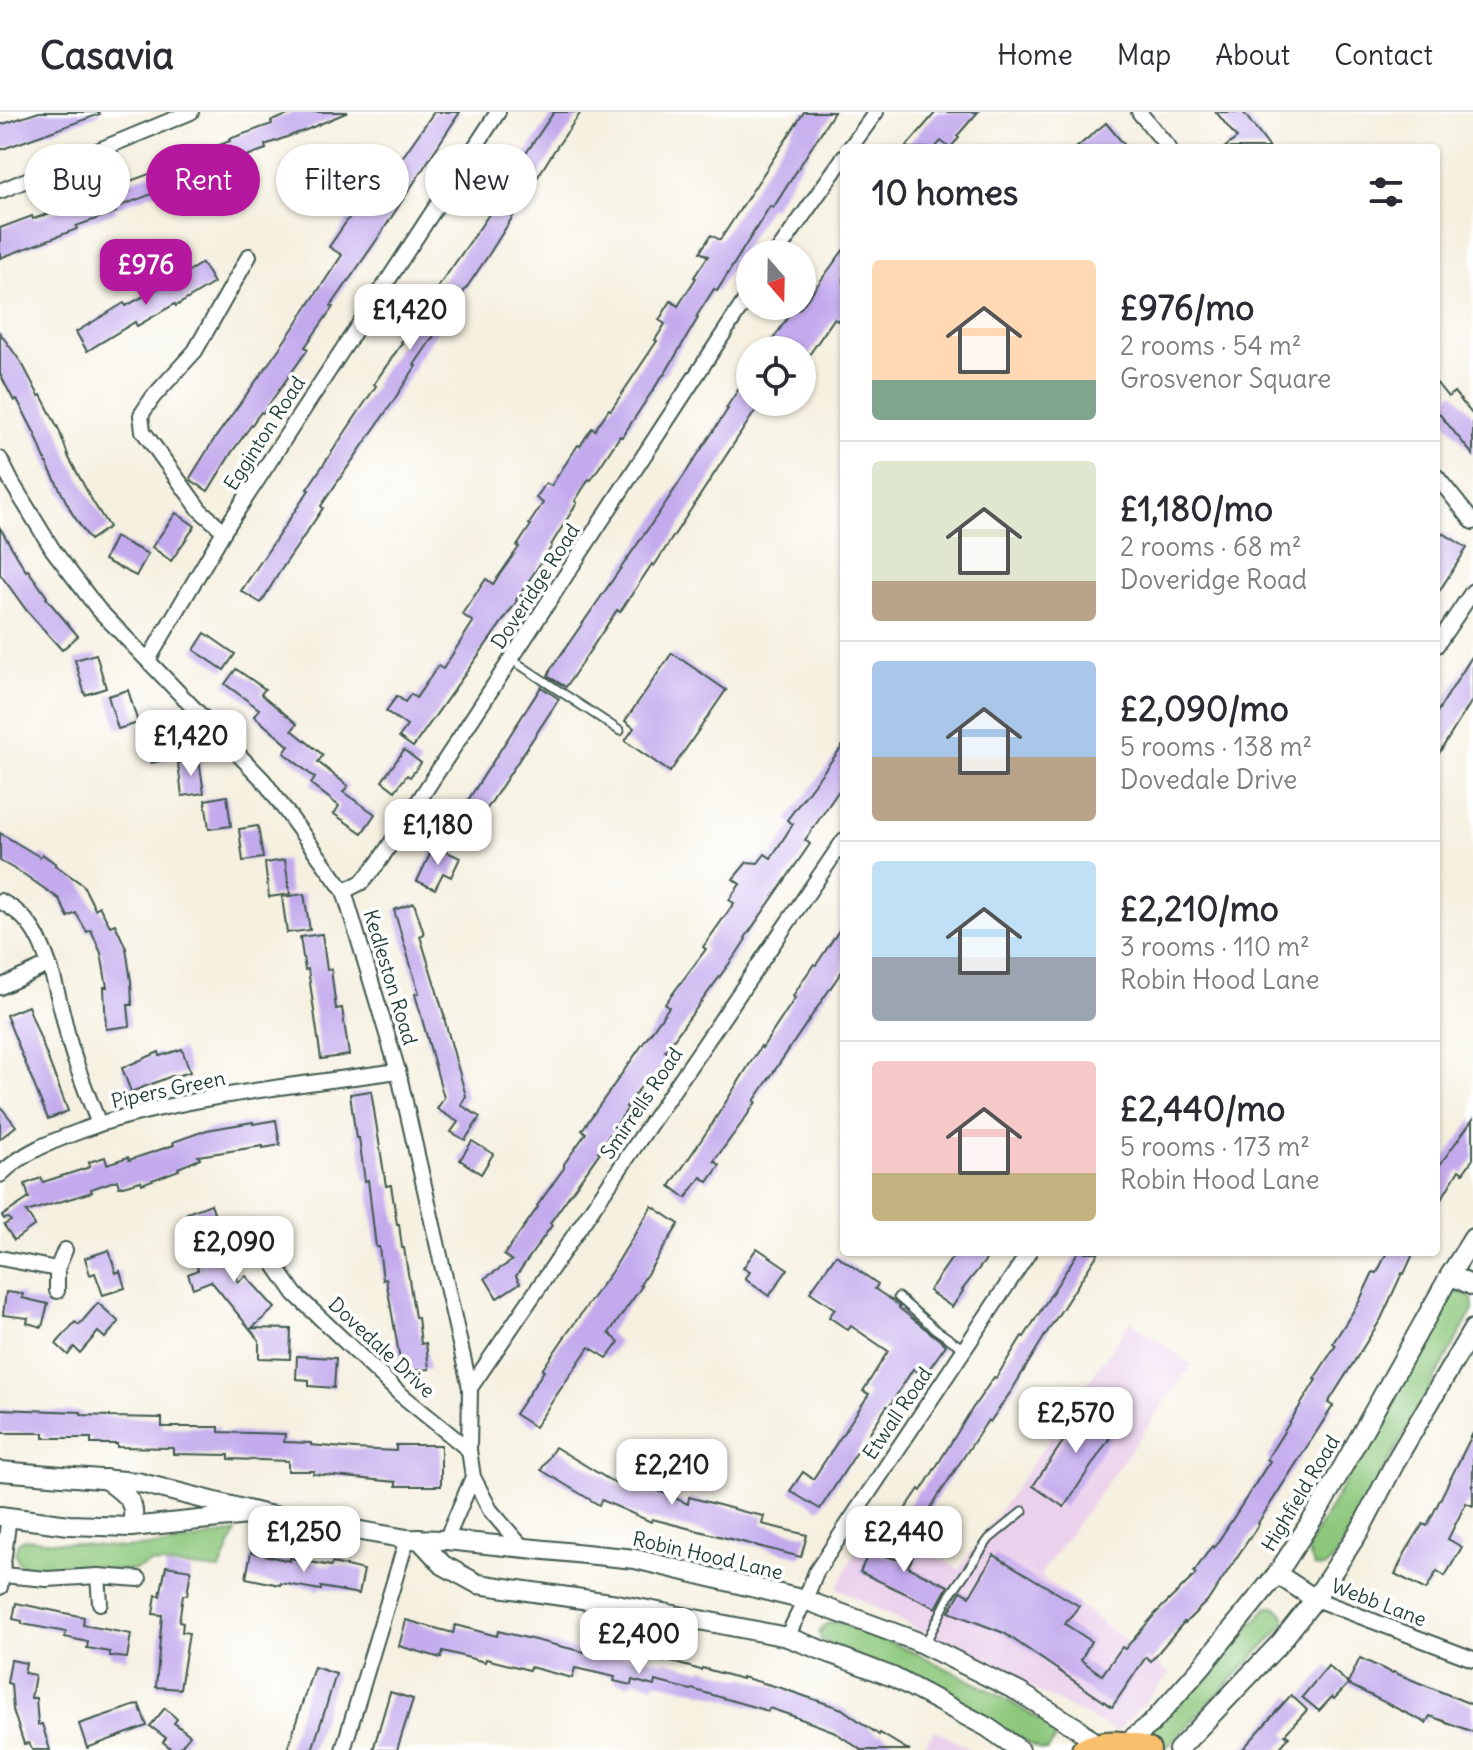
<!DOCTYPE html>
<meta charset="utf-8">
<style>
:root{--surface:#fff;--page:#f7f7f7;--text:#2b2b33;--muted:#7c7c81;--line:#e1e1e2;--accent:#b5179e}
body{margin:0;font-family:Delius,sans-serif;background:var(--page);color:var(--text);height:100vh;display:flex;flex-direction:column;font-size:30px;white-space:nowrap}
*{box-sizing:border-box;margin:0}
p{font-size:26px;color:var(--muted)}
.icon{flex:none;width:44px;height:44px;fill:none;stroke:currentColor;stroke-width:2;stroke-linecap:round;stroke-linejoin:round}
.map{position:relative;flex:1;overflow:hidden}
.sheet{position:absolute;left:840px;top:32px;width:600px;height:1112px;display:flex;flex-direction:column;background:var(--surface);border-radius:8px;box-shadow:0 2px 6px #0004}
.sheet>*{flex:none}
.banner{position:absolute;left:24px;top:32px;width:696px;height:72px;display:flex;gap:16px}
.needle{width:52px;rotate:160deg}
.controls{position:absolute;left:736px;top:128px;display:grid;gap:16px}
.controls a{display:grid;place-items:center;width:80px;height:80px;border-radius:50%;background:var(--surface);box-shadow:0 2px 6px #0004;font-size:40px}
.price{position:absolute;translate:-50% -68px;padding:0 18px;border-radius:16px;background:#fff;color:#222;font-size:26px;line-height:52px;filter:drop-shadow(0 2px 4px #0008)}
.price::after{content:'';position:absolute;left:50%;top:48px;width:24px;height:18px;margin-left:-12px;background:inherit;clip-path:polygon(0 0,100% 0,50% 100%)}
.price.on{background:var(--accent);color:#fff}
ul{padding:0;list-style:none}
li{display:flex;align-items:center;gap:24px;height:200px;padding:0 32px}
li+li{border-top:2px solid var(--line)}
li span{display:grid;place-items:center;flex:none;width:224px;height:160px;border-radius:8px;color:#555}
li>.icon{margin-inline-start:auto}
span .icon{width:96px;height:96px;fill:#fffc;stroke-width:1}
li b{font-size:34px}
h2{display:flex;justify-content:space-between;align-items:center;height:96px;padding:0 32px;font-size:34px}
.pill{padding:0 28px;border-radius:36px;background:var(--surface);box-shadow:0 2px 6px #0004;font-size:28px;line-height:72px}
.pill.on{background:var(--accent);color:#fff}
header{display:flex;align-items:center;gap:48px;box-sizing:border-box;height:112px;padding:0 40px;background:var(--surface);border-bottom:2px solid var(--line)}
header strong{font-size:38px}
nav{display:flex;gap:44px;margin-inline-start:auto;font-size:28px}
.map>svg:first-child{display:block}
.built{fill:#ebd1ec}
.green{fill:#8dc87d;stroke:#568258;stroke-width:2}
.building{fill:#c3aaed}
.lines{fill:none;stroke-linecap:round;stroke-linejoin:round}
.service-casing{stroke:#3f584e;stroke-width:11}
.minor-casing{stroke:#3f584e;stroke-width:18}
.tertiary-casing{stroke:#3f584e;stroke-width:22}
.primary-casing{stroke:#3f584e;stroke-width:26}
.service{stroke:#fff;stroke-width:7}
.minor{stroke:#fff;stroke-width:14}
.tertiary{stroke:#fff;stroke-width:18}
.primary{stroke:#f8bf6c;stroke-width:22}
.labels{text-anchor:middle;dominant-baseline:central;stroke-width:7;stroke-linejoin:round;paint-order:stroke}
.street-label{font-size:20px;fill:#1f3d34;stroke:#fff}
</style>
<header>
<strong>Casavia</strong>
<nav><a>Home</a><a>Map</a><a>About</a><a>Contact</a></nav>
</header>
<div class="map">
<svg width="1473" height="1638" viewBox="0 0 1473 1638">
<rect width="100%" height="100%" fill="#fff"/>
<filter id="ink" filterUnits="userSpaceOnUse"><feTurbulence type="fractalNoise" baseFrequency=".0125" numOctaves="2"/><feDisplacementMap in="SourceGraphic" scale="16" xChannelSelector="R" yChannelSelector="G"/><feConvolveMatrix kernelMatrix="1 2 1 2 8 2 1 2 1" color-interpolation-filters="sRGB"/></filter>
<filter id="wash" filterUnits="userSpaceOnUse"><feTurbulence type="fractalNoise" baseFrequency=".006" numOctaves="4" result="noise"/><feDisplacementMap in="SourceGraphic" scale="32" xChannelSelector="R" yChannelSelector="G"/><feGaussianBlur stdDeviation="1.8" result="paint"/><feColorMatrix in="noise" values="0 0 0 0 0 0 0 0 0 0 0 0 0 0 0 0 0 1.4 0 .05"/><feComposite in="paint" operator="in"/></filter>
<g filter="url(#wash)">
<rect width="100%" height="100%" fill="#f5f0df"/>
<!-- built -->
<g class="built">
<polygon points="1131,1209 1192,1253 1040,1463 1151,1549 1171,1561 1117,1620 837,1476 871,1410 959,1457"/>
<polygon points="935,1618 971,1638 920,1638"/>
</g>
<!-- green -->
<g class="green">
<polygon points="1458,1180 1464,1181 1472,1187 1473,1198 1335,1446 1324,1456 1315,1455 1310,1444 1308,1435 1440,1202 1452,1184"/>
<polygon points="236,1420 220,1458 151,1451 134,1458 33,1458 19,1451 15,1441 18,1431 24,1427 123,1436 168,1433"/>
<path d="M1268,1495H1276L1283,1502L1286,1511L1168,1634L1161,1636C1153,1632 1150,1627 1150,1618Z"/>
<polygon points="838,1509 918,1542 991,1579 1049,1613 1056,1620 1055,1627 1048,1638 1041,1638 931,1575 821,1528 819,1520 826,1512"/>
</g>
<g id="blocks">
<!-- building -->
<g class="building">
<polygon points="39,0 99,0 100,2 0,38 0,13"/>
<polygon points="296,0 348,0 306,18 265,33 266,37 230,50 231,52 115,96 116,100 76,114 77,117 0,146 0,116 32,104 33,107 77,92 76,89 152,61 151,59 230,29 229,27 272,12 271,9"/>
<polygon points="434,0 460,0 378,126 331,194 333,195 305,235 308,237 263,301 261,300 232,340 208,379 191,368 190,366 213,329 279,237 342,143 329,135 364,84 372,89"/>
<polygon points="554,0 581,0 554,39 488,144 414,253 416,254 390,294 321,394 323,396 279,461 261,491 241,479 309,378 307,377 376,274 374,272 402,231 401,230 424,195 472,127 496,92 493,90"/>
<polygon points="804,0 834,0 773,96 770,94 717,179 714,177 696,205 698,206 664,263 663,263 622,325 620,324 591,368 589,367 575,389 577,391 551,433 552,434 516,488 517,489 413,635 399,625 407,614 386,599 397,584 405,590 411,582 416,586 438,554 443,557 473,510 462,502 486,467 493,472 519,435 517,434 531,413 529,412 543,391 536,386 546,371 551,374 578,333 580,334 592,316 595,318 609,297 611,298 657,229 655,228 665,212 659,208 671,189 678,194 696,166 694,165 708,144 700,140 711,123 720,128"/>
<polygon points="936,0 978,0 957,24 959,26 950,36 941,29 935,36 905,36"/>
<polygon points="1216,0 1243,0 1270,36 1224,36 1237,26"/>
<polygon points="1106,11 1127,36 1076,36"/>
<polygon points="844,137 844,199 837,209 834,207 809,243 802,238 766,238 794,196 798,198 802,194"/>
<polygon points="202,151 214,171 176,194 175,192 137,214 135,210 87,239 76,220 124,191 126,194 164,173 165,174"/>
<polygon points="0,221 23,253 39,284 41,283 59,318 69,346 93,390 109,415 90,428 72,401 47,352 35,322 17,287 14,289 0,262"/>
<polygon points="750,260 750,290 761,290 654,454 652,452 620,500 617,498 566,575 548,564 551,557 661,398 728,297 726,296"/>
<polygon points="1436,270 1448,285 1454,280 1473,303 1473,343 1436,298"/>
<polygon points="176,401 195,414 171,449 152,435"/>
<polygon points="0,416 26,459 28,458 47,485 46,486 78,524 62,538 27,499 0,462"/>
<polygon points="1443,421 1467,436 1436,484 1436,431"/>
<polygon points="115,425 148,442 136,464 104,448"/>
<polygon points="205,521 235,542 224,558 194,538"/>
<polygon points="672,541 726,578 670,660 625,629 634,616 625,609"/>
<polygon points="96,542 106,576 85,583 75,548"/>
<polygon points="1473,543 1473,587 1436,646 1436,602"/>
<polygon points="236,557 265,577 261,582 297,612 292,618 323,643 318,650 348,674 343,680 375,702 362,721 334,702 339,694 311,672 315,666 284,641 289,634 254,604 259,597 225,572"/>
<polygon points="541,575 559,587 469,724 452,713"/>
<polygon points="128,578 138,611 118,617 108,584"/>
<polygon points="161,612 171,646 151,651 142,618"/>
<polygon points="844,632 844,671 805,728 810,732 745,826 746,827 737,841 665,939 670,942 647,974 643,972 626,995 628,996 598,1039 600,1040 550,1111 552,1113 516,1164 520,1171 497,1186 485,1166 512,1149 504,1143 538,1095 537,1094 564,1056 564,1052 586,1021 582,1018 669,895 665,892 706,837 703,835 734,791 729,788 740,772 733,767 747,750 758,751 765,742 771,746 793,712 787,708"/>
<polygon points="404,638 421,651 410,665 407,663 395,679 382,669"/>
<polygon points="199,648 204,681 182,684 178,651"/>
<polygon points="227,684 231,714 209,717 205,688"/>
<polygon points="258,714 263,746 243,749 239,717"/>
<polygon points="0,721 40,745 42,742 56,752 55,753 83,773 95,797 99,794 110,814 115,812 126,836 131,869 132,893 128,893 130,914 106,917 104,875 107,875 101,841 91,818 87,820 76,801 68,805 59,787 25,763 0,749"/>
<polygon points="434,734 460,746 451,765 443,761 435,777 417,769"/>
<polygon points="285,748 290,782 269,785 265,751"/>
<polygon points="304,782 310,818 287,821 282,785"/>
<polygon points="414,791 424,822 420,824 445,906 444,906 466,984 461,993 480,1005 465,1028 451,1020 458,1010 437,997 444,986 415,882 419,881 394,798"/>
<polygon points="844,811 844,856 754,989 756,990 744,1008 714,1049 720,1053 708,1070 701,1065 686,1086 670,1074 712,1012 761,934 762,936 795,886 793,884 803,868 814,852 816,853"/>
<polygon points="322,822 327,858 331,857 336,897 342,896 349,943 321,947 308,857 305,858 300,825"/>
<polygon points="28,894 68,999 48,1007 6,903"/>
<polygon points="182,937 190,960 173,965 172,964 131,980 122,956 159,940 160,944"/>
<polygon points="371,979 386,1074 391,1073 397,1112 399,1112 402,1136 404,1136 415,1205 418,1205 421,1232 426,1231 429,1257 402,1260 386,1167 383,1168 379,1135 376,1135 368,1068 365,1069 359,1026 356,1026 350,982"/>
<polygon points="0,994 16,1014 0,1027"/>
<polygon points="1473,1007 1473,1047 1463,1061 1459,1058 1436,1096 1436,1058"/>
<polygon points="276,1008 280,1033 263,1036 263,1034 198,1044 200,1047 178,1056 179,1058 142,1072 141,1069 119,1075 117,1068 91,1077 92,1080 26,1100 35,1113 14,1128 4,1113 11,1109 9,1106 4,1107 2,1104 29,1086 25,1072 41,1066 43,1070 90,1055 89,1050 105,1045 107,1052 128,1045 129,1048 174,1033 173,1030 207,1018 253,1010 253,1012"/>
<polygon points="472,1029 493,1042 481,1062 460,1048"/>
<polygon points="211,1092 238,1170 246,1164 275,1196 252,1216 291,1217 290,1247 259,1246 259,1228 211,1169 193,1176 188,1162 198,1158 192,1141 200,1138 187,1101"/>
<polygon points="652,1094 679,1112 640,1173 642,1174 609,1221 619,1230 607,1246 589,1235 535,1315 515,1302 544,1259 542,1258 561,1230 614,1156"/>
<polygon points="757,1136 788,1157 769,1184 745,1167 750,1160 743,1156"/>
<polygon points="109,1138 116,1161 120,1159 125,1176 103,1183 95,1161 90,1163 85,1146"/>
<polygon points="956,1140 992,1140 962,1178 963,1179 952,1195 929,1179"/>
<polygon points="1078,1140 1099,1140 1044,1225 1012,1278 990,1310 988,1308 910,1427 893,1415 919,1377 921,1379 972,1297 994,1265 996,1266 1022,1224 1024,1225"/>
<polygon points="1387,1140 1414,1140 1404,1162 1402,1161 1381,1207 1328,1291 1333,1294 1258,1411 1259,1412 1209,1487 1185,1511 1184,1510 1151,1549 1146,1545 1112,1595 1004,1521 949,1500 961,1479 970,1484 994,1443 1079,1494 1065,1512 1091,1529 1081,1548 1102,1563 1122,1535 1125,1537 1156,1501 1196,1462 1194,1460 1212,1434 1214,1436 1270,1349 1267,1347 1316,1268 1314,1267 1336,1233 1333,1231 1359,1190 1373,1160 1377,1161"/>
<polygon points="836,1143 878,1172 875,1177 893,1189 900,1195 899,1196 946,1233 924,1264 913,1257 889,1295 887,1294 820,1397 790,1379 803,1360 813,1367 869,1282 863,1279 888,1239 851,1214 848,1218 829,1205 835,1197 810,1180"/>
<polygon points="6,1180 23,1182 22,1186 48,1192 42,1215 27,1211 28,1206 3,1203"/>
<polygon points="98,1191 119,1210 105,1226 98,1220 80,1241 74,1235 68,1243 56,1232 75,1210 79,1213"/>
<polygon points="297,1244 336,1246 334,1276 309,1274 309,1268 296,1267"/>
<polygon points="1089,1291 1119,1312 1064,1395 1033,1374"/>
<polygon points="0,1297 81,1300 81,1303 110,1304 110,1305 162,1306 162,1315 219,1315 219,1320 285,1322 284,1330 311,1331 311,1333 355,1337 396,1339 396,1333 441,1333 441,1374 396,1374 396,1370 313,1362 314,1359 288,1359 288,1349 229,1347 229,1343 173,1342 173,1336 117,1335 117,1332 91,1332 91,1326 44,1326 44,1321 0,1321"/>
<polygon points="1473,1321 1473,1394 1466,1391 1448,1427 1462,1435 1445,1464 1437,1459 1426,1478 1395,1462 1405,1441 1423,1412 1427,1414"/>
<polygon points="555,1335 623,1376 628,1365 688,1392 689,1385 745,1400 764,1404 762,1412 807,1423 801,1445 652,1407 651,1410 602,1388 599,1393 541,1358"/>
<polygon points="900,1425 918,1434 908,1455 948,1474 936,1496 860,1460 869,1440 907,1450 892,1441"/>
<polygon points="251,1440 290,1449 290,1446 331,1454 332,1451 364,1458 359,1482 321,1475 321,1478 281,1471 280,1473 246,1466"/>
<polygon points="166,1454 191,1458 187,1483 183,1483 179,1510 183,1511 182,1520 189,1521 180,1577 156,1575 162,1503 153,1502 156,1483 160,1484"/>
<polygon points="16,1491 84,1505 83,1513 131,1522 127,1546 110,1544 110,1540 87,1536 88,1530 65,1525 66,1520 22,1512 22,1509 13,1507"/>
<polygon points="406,1508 453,1521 455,1513 497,1524 498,1519 584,1540 585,1536 638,1547 639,1544 664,1550 664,1548 701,1558 702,1556 742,1567 742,1565 781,1576 842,1597 879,1623 880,1621 908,1638 861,1638 833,1619 790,1603 769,1596 768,1599 692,1577 691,1578 655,1569 654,1574 632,1568 631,1573 614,1569 615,1565 575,1556 572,1566 530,1555 529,1558 486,1547 485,1550 443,1539 441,1546 399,1534"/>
<polygon points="1360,1546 1392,1561 1393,1560 1473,1593 1473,1620 1430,1604 1426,1611 1348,1572 1334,1587 1332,1585 1319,1599 1302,1585 1328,1554 1348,1571"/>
<polygon points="11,1548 26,1551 24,1561 35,1563 31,1586 36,1586 38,1613 42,1612 50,1638 32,1638 29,1631 24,1632 13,1598 11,1572 7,1571"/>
<polygon points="314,1555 336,1562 326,1595 312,1638 287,1638"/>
<polygon points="390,1580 413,1587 397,1638 373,1638"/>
<polygon points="1291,1583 1307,1598 1285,1622 1289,1625 1278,1638 1242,1638"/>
<polygon points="139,1592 147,1614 87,1636 79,1612"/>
<polygon points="165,1596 177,1607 174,1611 190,1623 178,1638 173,1638 163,1630 166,1626 150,1614"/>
</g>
</g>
</g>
<g filter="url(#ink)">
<use href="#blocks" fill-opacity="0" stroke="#3f584e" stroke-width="2"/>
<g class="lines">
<defs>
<g id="service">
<polyline points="511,547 620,619"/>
<polyline points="898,1185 935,1217 964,1237"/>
<polyline points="925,1532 950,1483 989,1427 1023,1399"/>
</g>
<g id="minor">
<polyline points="1139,0 1169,36"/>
<polyline points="850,36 876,0"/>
<polyline points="0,79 191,0"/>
<polyline points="776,142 844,45"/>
<polyline points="0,347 12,371 53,438 98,497 264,669 344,779 398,959 470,1276 469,1338 473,1365 490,1398 523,1436"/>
<polyline points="1436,364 1473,410"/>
<polyline points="224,419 200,398 143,319 141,303 153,285 195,239 249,144"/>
<polyline points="1436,534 1473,479"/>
<polyline points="148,548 224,419 498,0"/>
<polyline points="344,779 362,770 378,751 750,181"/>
<path d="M0,789C11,795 21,801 29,812C52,841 61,900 71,936C79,962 89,987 99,1012C197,983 298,973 398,959"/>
<polyline points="0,875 48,853"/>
<path d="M0,1063C28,1035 63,1026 99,1012"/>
<polyline points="248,1114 295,1182 399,1281 469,1338"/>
<polyline points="0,1146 57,1157"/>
<polyline points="57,1179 57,1157 65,1138"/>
<polyline points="470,1276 844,728"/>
<polyline points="446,1428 473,1365"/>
<polyline points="2,1463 47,1467 98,1464 139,1467"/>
<polyline points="98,1464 100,1491"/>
<polyline points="0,1475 9,1404"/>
<polyline points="1315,1487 1473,1547"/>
<polyline points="787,1525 805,1488 816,1460 1029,1140"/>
<polyline points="343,1638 407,1427"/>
</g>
<g id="tertiary">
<polyline points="1450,1163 1473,1174"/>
<polyline points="0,1359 137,1370 263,1402 407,1427 446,1428 635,1447 805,1488 916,1529 1019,1580 1077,1616 1097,1633"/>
<path d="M105,1367C125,1382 139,1389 131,1415"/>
<polyline points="0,1404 69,1413 131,1415 248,1403"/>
<polyline points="419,1427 443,1453 478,1472 617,1492 787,1525 893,1565 987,1615 1020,1638"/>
<polyline points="1277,1462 1315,1487"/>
<polyline points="1127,1630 1151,1612 1202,1554 1277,1462 1321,1394 1450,1163 1473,1126"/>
<polyline points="1178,1638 1280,1531 1315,1487 1360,1418 1399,1343 1473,1217"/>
</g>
<path id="primary" d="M1083,1638C1103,1627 1129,1629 1149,1638"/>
</defs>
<!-- service casing -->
<use href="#service" class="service-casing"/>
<!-- minor casing -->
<use href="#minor" class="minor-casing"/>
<!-- tertiary casing -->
<use href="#tertiary" class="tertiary-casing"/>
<!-- primary casing -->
<use href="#primary" class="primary-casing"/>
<!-- service -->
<use href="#service" class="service"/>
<!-- minor -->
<use href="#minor" class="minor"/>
<!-- tertiary -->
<use href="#tertiary" class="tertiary"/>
<!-- primary -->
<use href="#primary" class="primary"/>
</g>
</g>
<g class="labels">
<!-- street labels -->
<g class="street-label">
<text transform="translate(264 321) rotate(-57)">Egginton Road</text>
<text transform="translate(535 474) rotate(-57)">Doveridge Road</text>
<text transform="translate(391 865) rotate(73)">Kedleston Road</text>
<text transform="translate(168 977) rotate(-12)">Pipers Green</text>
<text transform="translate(641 991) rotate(-56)">Smirrells Road</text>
<text transform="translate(382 1235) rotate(43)">Dovedale Drive</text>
<text transform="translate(897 1301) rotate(-56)">Etwall Road</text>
<text transform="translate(1300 1381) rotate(-59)">Highfield Road</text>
<text transform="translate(708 1443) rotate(13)">Robin Hood Lane</text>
<text transform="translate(1379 1490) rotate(21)">Webb Lane</text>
</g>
</g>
</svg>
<div class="controls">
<a><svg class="needle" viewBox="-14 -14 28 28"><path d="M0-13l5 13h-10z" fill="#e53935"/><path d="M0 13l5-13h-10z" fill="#7c7c81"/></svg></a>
<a><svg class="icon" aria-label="locate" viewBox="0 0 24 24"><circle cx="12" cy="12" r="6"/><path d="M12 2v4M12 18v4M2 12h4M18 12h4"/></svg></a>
</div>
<b class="price on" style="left:146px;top:195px">£976</b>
<b class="price" style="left:410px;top:240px">£1,420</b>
<b class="price" style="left:191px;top:666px">£1,420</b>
<b class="price" style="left:438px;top:755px">£1,180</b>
<b class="price" style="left:234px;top:1172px">£2,090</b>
<b class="price" style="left:1076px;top:1343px">£2,570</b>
<b class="price" style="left:672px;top:1395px">£2,210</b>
<b class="price" style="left:304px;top:1462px">£1,250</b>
<b class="price" style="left:904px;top:1462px">£2,440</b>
<b class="price" style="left:639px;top:1564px">£2,400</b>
<div class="banner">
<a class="pill">Buy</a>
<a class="pill on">Rent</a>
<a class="pill">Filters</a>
<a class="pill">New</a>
</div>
<section class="sheet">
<h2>10 homes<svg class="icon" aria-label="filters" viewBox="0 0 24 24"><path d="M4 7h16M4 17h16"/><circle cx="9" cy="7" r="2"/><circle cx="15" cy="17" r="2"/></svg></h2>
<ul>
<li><span style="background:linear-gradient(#ffd9b3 75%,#7fa58c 0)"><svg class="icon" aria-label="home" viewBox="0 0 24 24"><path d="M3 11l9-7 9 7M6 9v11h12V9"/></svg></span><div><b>£976/mo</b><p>2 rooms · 54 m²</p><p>Grosvenor Square</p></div></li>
<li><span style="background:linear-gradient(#dfe7d0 75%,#b9a48a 0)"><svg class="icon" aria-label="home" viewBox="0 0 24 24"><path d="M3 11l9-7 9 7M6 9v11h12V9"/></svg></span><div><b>£1,180/mo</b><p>2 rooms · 68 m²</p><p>Doveridge Road</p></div></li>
<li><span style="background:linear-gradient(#a9c7e8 60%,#b9a48a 0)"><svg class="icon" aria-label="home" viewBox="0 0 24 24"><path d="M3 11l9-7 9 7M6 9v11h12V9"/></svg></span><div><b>£2,090/mo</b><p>5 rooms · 138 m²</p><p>Dovedale Drive</p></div></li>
<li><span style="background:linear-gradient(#bfe0f5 60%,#9aa5b1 0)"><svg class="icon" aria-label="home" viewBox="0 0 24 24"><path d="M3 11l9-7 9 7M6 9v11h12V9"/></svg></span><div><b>£2,210/mo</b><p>3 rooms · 110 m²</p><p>Robin Hood Lane</p></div></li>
<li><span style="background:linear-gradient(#f6c9c9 70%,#c2b280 0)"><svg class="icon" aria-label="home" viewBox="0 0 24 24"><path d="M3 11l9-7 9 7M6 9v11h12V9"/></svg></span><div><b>£2,440/mo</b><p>5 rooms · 173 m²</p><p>Robin Hood Lane</p></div></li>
</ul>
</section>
</div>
